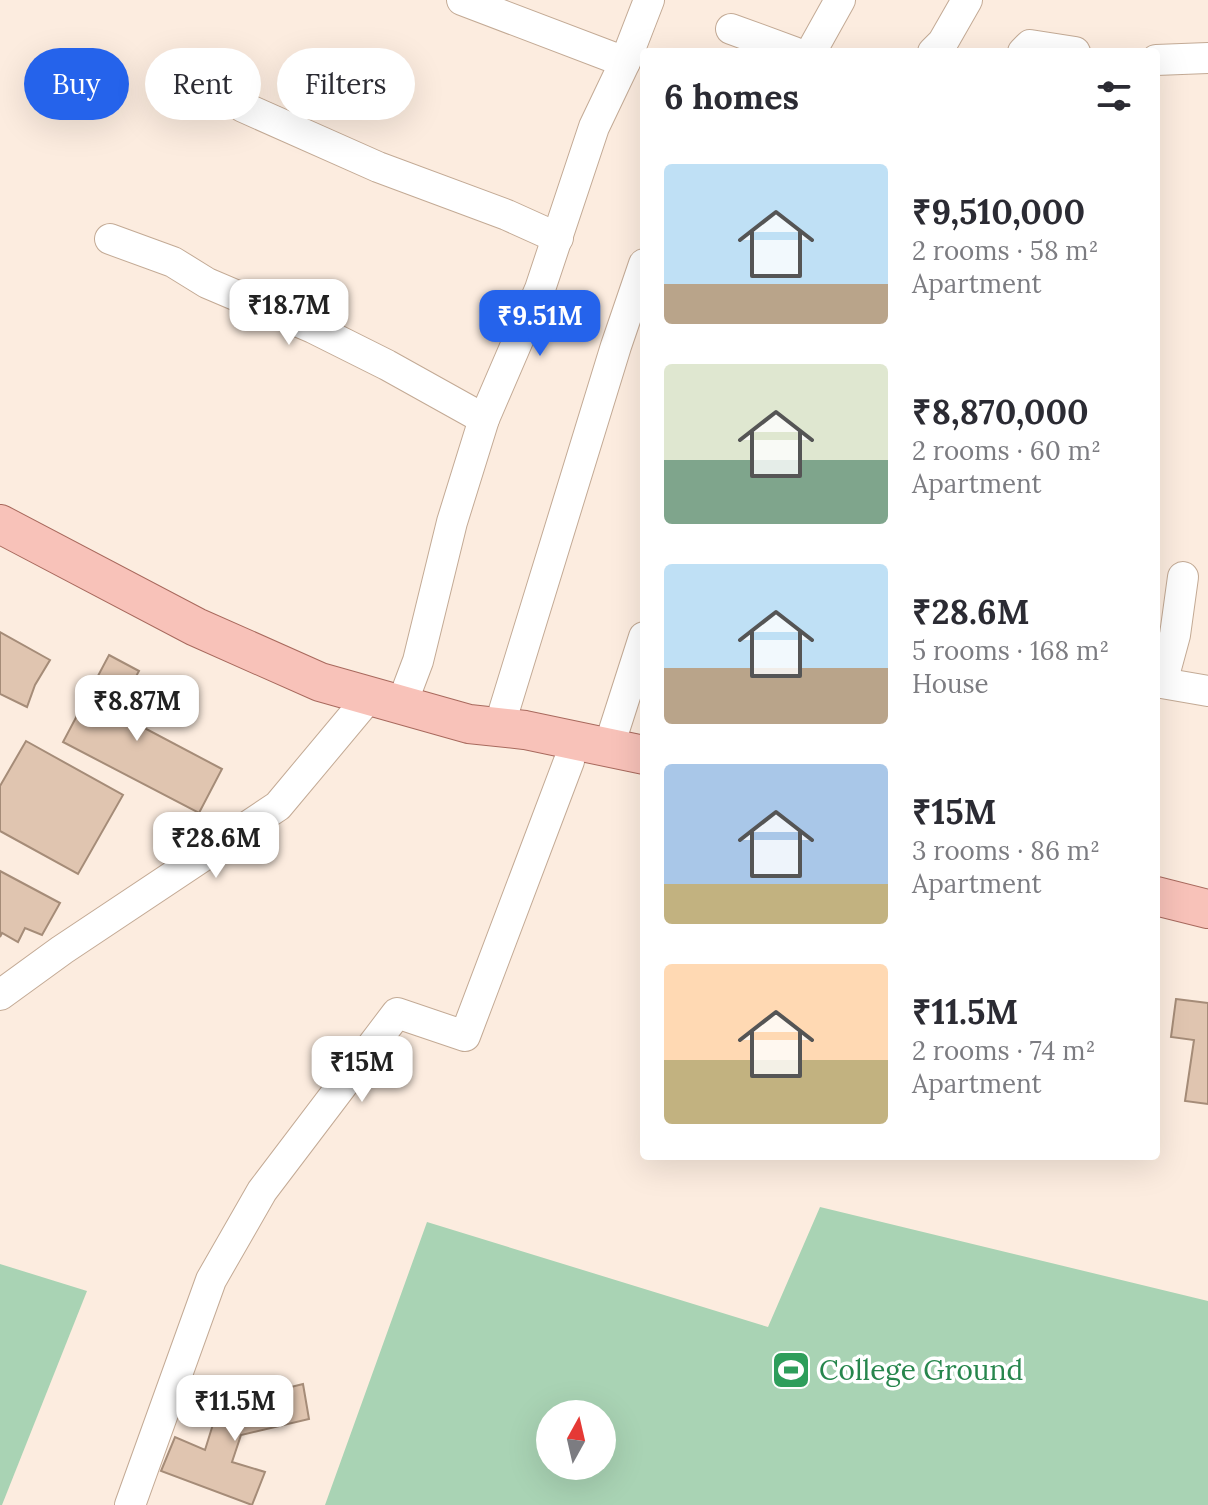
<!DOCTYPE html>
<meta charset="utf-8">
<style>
:root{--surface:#fff;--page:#f7f7f7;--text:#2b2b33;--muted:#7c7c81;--accent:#2563eb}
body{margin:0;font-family:Lora,serif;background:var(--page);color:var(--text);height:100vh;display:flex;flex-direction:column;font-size:30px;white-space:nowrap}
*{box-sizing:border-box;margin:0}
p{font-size:26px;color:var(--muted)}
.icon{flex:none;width:44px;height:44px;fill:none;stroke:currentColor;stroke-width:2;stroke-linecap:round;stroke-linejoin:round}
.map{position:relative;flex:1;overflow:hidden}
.details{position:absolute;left:640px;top:48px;width:520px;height:1112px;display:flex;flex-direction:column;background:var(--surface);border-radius:8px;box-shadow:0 8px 32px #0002}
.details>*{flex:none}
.banner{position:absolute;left:24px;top:48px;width:496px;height:72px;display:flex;gap:16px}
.needle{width:52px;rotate:8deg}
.tools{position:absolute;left:536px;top:1400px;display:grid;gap:16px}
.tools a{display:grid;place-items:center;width:80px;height:80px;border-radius:50%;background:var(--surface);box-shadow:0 8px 32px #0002;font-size:40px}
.price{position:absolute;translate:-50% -68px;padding:0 18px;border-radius:16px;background:#fff;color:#222;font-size:26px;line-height:52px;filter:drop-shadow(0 2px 4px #0008)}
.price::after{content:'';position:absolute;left:50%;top:48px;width:24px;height:18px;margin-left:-12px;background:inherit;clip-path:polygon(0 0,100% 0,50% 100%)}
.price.on{background:var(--accent);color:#fff}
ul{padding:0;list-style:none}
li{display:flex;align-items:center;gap:24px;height:200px;padding:0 24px}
li span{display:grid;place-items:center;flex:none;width:224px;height:160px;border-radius:8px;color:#555}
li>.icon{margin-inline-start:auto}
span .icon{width:96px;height:96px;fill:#fffc;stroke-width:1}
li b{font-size:34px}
h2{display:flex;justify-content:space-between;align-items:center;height:96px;padding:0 24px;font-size:34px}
.chip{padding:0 28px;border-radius:36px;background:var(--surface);box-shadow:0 8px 32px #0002;font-size:28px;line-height:72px}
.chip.on{background:var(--accent);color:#fff}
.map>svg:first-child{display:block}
.green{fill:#a9d3b4;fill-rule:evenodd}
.building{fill:#e0c5b0;stroke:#a58c78;stroke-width:2}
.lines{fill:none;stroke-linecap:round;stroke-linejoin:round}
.minor-casing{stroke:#c3aa95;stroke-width:32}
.major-casing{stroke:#a8695d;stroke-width:40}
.minor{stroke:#fff;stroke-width:30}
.major{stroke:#f8c2b9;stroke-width:38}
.labels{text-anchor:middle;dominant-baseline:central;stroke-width:7;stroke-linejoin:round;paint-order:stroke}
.leisure-label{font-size:28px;fill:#27864d;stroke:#fff;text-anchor:start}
</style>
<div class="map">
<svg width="1208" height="1505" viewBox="0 0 1208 1505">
<rect width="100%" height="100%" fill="#fcecdf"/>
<!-- green -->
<g class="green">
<path d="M820,1207L1208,1301V1505H325L427,1222L768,1327ZM550,1414H602V1466H550Z"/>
<polygon points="0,1264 87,1291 2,1505 0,1505"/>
</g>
<!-- building -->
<g class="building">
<polygon points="0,632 50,660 35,685 27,707 0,694"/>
<polygon points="109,655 139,671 116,713 222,769 199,813 63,742"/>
<polygon points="26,741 123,795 78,874 0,831 0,786"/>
<polygon points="0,871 60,903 42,935 25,928 18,942 2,933 0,937"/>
<polygon points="1176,999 1208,1003 1208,1104 1185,1101 1194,1040 1171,1037"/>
<polygon points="303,1384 309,1419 241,1435 232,1462 265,1472 252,1505 161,1471 175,1437 205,1450 219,1405"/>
</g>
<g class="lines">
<defs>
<g id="minor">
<polyline points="462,0 625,62"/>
<polyline points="731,29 794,52"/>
<polyline points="811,52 840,0"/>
<polyline points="933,52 943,42 967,0"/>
<polyline points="1023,52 1030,45 1075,52"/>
<polyline points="1156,60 1208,58"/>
<polyline points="243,107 378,167 507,215 558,238"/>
<polyline points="110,239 173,262 207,283 313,328 387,365 484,419"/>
<polyline points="1156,682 1208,691"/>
<polyline points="1162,683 1175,635 1183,577"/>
<polyline points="401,706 418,661 452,522 484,419 540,289 594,127 625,62 649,0"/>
<polyline points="499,727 616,346 644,264"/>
<polyline points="609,746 644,637"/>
<polyline points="0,995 62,950 278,806 369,697"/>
<polyline points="130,1505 211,1280 262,1191 397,1013 465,1036 569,761"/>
</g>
<g id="major">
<polyline points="0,524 196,627 320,682 469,724 525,730 644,755"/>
<polyline points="1156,896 1208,909"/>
</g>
</defs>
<!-- minor casing -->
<use href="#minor" class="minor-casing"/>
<!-- major casing -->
<use href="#major" class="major-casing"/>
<!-- minor -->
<use href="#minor" class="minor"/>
<!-- major -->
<use href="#major" class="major"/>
</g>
<!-- icons -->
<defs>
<symbol id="stadium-square" viewBox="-11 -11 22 22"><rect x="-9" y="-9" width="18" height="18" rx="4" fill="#2e9e5b" stroke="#fff"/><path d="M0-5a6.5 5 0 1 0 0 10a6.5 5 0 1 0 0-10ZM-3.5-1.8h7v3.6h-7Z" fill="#fff"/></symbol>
</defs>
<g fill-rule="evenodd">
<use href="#stadium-square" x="769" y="1348" width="44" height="44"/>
</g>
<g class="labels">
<!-- leisure labels -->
<g class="leisure-label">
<text x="819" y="1370">College Ground</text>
</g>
</g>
</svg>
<div class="tools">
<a><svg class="needle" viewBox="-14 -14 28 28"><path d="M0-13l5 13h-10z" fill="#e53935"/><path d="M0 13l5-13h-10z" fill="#7c7c81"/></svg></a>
</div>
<b class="price" style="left:289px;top:347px">₹18.7M</b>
<b class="price on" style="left:540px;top:358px">₹9.51M</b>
<b class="price" style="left:137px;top:743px">₹8.87M</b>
<b class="price" style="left:216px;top:880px">₹28.6M</b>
<b class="price" style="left:362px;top:1104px">₹15M</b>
<b class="price" style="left:235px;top:1443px">₹11.5M</b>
<div class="banner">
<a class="chip on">Buy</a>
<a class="chip">Rent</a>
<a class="chip">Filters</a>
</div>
<section class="details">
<h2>6 homes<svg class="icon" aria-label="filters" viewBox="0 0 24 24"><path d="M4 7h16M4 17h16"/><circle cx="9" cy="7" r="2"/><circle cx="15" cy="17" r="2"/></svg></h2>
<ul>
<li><span style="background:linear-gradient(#bfe0f5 75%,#b9a48a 0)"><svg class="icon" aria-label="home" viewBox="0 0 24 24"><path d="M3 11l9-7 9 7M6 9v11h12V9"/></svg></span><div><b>₹9,510,000</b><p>2 rooms · 58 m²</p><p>Apartment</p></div></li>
<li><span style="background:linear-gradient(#dfe7d0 60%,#7fa58c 0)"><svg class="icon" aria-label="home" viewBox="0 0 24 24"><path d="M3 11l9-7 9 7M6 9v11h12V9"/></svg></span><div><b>₹8,870,000</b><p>2 rooms · 60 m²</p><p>Apartment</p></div></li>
<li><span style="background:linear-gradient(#bfe0f5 65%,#b9a48a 0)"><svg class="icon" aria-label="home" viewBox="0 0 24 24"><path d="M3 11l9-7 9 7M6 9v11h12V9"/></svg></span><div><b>₹28.6M</b><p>5 rooms · 168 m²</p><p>House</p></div></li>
<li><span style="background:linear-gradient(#a9c7e8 75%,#c2b280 0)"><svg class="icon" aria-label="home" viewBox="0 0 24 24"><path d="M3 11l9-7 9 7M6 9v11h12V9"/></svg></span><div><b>₹15M</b><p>3 rooms · 86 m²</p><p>Apartment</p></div></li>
<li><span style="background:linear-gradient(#ffd9b3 60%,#c2b280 0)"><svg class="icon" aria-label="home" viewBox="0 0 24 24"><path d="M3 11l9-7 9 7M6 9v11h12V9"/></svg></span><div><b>₹11.5M</b><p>2 rooms · 74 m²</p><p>Apartment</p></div></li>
</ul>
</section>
</div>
